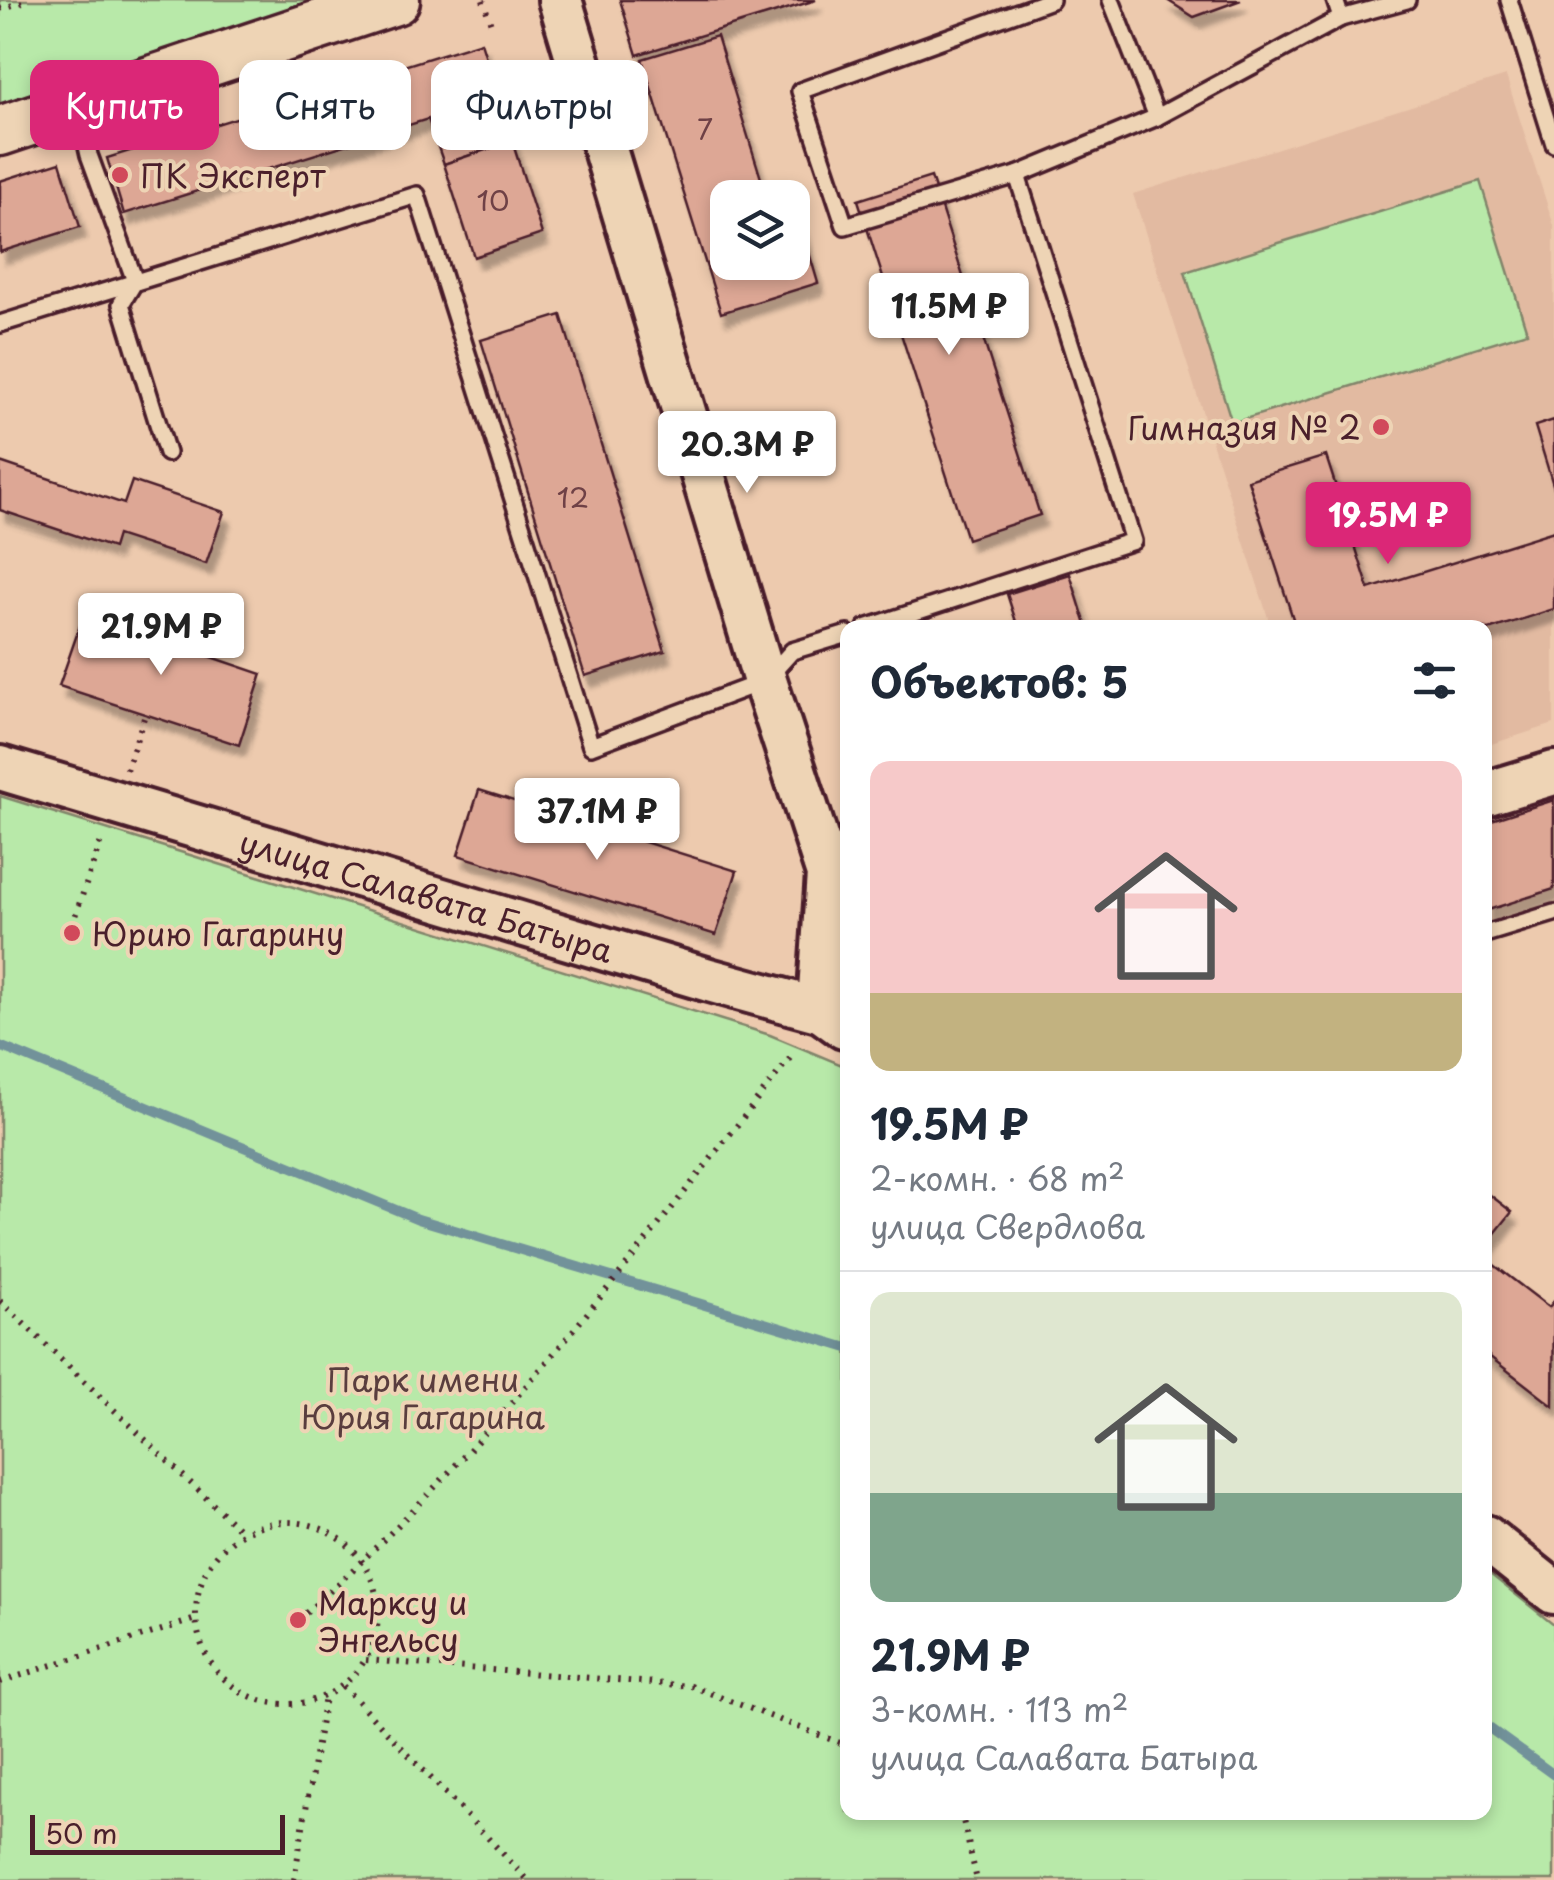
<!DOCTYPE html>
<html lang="ru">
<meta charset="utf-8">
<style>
:root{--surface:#fff;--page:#f6f6f7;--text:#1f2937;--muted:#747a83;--line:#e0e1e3;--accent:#db2777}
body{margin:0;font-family:"Playpen Sans",sans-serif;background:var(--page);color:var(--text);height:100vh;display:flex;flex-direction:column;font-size:38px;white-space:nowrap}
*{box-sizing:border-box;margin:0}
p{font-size:32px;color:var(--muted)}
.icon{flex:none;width:55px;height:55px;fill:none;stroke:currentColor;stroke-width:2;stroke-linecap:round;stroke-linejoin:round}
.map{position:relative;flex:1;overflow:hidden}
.side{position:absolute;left:840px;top:620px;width:652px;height:1200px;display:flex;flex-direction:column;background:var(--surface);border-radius:20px;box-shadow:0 5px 15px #0003}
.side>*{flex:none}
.top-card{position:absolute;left:30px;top:60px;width:660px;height:90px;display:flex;gap:20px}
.buttons{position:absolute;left:710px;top:180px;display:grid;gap:20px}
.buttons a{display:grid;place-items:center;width:100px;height:100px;border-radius:20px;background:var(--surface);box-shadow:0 5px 15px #0003;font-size:50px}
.scale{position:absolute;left:30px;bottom:25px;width:255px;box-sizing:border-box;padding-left:10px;border:5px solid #4a1f2b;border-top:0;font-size:28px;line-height:35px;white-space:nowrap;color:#4a1f2b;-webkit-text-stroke:8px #eed4b5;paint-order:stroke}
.price{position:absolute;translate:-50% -85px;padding:0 22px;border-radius:10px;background:#fff;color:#222;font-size:32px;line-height:65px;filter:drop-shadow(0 2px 5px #0008)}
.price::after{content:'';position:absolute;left:50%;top:60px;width:30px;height:22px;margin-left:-15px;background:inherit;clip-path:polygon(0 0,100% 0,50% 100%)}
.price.selected{background:var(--accent);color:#fff}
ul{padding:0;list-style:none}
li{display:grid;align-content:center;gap:20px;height:530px;padding:0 30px}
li+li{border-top:2px solid var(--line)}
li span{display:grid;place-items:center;height:310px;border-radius:20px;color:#555}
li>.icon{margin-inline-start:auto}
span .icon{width:180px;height:180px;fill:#fffc;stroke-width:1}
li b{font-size:42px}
h2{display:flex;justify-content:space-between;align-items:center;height:120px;padding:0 30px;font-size:42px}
.tag{padding:0 35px;border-radius:20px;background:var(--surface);box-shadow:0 5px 15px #0003;font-size:35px;line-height:90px}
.tag.selected{background:var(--accent);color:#fff}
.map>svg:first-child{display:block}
.built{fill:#e2baa1}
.green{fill:#b8e9a9;stroke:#81846a;stroke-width:2.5}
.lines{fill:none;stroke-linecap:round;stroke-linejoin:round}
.stream{stroke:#72929a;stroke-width:10}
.building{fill:#dda795;stroke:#4a1f2b;stroke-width:2.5;filter:url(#shadow)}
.lane-casing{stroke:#4a1f2b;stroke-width:22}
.secondary-casing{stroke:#4a1f2b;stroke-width:50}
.primary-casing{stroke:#4a1f2b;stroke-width:55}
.path{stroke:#4a1f2b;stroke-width:6;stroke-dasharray:2.5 8;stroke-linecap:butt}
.lane{stroke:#eed4b5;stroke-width:15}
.secondary{stroke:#eed4b5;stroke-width:42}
.primary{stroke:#eed4b5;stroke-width:48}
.poi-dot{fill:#d1495b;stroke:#eed4b5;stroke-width:4}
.labels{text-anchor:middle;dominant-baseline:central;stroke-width:8;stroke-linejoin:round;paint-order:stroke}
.number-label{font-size:28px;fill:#6f4146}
.poi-label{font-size:32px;fill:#4a1f2b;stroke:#eed4b5;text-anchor:start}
.street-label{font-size:32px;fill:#4a1f2b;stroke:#eed4b5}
.park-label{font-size:32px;fill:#5a3d3e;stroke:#eed4b5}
</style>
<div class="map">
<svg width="1554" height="1880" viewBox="0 0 1554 1880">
<defs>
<filter id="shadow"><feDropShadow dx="6" dy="11" stdDeviation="2.5" flood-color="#0004"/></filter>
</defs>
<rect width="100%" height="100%" fill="#edcaae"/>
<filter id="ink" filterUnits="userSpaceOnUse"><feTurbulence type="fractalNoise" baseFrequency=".01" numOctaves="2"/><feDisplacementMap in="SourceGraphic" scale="20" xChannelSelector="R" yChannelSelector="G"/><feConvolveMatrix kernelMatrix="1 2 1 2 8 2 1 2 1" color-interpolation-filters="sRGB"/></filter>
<g filter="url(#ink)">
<!-- built -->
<polygon class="built" points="1506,76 1554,226 1554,724 1485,746 1485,628 1271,627 1133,194"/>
<!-- green -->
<g class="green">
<polygon points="0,0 415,0 0,125"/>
<polygon points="1480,181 1527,332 1232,423 1185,272"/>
<polygon points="0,796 770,1035 847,1067 848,1812 1485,1812 1485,1570 1554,1625 1554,1880 0,1880"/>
</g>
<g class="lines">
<!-- stream -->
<g class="stream">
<polyline points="0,1046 418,1219 848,1348"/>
<polyline points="1485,1725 1554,1775"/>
</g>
</g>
<!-- building -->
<g class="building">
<polygon points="620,0 816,0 637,55"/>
<polygon points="1167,0 1241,0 1194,17"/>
<polygon points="717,36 767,198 728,198 728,262 792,262 792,224 800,222 818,283 721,313 642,59"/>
<polygon points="481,42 512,141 444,164 428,119 124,214 107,158"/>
<polygon points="512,141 542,234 474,257 444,164"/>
<polygon points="60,162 80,227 0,252 0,181"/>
<polygon points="931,177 1040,515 967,539 858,200"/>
<polygon points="561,315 665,651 585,676 481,340"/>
<polygon points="1554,420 1554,488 1535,426"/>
<polygon points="1326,456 1369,589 1554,531 1554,609 1485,631 1485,628 1296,628 1248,480"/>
<polygon points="0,462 124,504 132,481 224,512 206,564 117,535 113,548 0,510"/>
<polygon points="1070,574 1087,628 1018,628 1007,594"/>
<polygon points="84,614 150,636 155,621 196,634 191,650 262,674 239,745 59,686"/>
<polygon points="479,790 737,871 716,935 458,855"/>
<polygon points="1554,800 1554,889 1485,911 1485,822"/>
<polygon points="1485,1191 1512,1212 1485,1246"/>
<polygon points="1485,1258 1549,1307 1554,1301 1553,1406 1485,1353"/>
</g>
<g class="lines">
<defs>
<g id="lane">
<polyline points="1111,0 1157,117 1341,18 1335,0"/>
<polyline points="1509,0 1554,144"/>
<polyline points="1341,18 1407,0"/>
<polyline points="79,110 89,155 135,281 121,304 167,453"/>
<polyline points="1017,175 1157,117"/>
<polyline points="0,324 417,195 591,746 765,681 792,651 848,634"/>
<polyline points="866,628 1133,541 1017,175 845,226 800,91 1051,0"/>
<polyline points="1485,934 1554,913"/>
</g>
<g id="secondary">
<polyline points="560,0 765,681 828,874 820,991 822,1011 848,1001"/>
<path id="s1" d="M0,768L709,980L822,1011L844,1027"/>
<polyline points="1485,794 1554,773"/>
<polyline points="1485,1537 1554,1592"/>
</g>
<polyline id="primary" points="0,131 395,0"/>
</defs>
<!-- lane casing -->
<use href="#lane" class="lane-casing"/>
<!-- secondary casing -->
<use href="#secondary" class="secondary-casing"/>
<!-- primary casing -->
<use href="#primary" class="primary-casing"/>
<!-- path -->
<g class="path">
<polyline points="483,0 492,27"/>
<polyline points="0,9 29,0"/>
<polyline points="126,770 145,715"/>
<polyline points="72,925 101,841"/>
<polyline points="0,1301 243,1533"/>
<circle cx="287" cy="1613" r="91"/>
<path d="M298,1620C486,1454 635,1254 790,1058"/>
<polyline points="366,1660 691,1686 848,1746"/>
<polyline points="0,1682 196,1619"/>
<polyline points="343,1686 528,1880"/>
<polyline points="961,1812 977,1880"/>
<polyline points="294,1880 325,1697"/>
</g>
<!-- lane -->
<use href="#lane" class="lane"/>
<!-- secondary -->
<use href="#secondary" class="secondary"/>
<!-- primary -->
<use href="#primary" class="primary"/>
</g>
</g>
<!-- markers -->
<g class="poi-dot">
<circle cx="120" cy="175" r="10"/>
<circle cx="1381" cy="427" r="10"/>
<circle cx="72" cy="933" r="10"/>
<circle cx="298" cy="1620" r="10"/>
</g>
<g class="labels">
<!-- number labels -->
<g class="number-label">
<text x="705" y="128">7</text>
<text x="493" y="199">10</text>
<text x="573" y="496">12</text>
</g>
<!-- poi labels -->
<g class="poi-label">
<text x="140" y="175">ПК Эксперт</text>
<text x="1361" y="427" text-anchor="end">Гимназия № 2</text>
<text x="92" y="933">Юрию Гагарину</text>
<text x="318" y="1602">Марксу и<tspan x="318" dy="37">Энгельсу</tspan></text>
</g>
<!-- street labels -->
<g class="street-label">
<text stroke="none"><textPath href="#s1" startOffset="445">улица Салавата Батыра</textPath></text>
</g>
<!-- park labels -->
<g class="park-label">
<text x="423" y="1379">Парк имени<tspan x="423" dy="37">Юрия Гагарина</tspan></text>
</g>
</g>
</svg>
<div class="buttons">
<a><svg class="icon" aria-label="layers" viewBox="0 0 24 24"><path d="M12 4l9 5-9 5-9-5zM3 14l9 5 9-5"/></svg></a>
</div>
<div class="scale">50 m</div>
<b class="price" style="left:949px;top:358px">11.5M ₽</b>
<b class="price" style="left:747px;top:496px">20.3M ₽</b>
<b class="price selected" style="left:1388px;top:567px">19.5M ₽</b>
<b class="price" style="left:161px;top:678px">21.9M ₽</b>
<b class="price" style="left:597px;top:863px">37.1M ₽</b>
<div class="top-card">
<a class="tag selected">Купить</a>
<a class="tag">Снять</a>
<a class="tag">Фильтры</a>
</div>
<section class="side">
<h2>Объектов: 5<svg class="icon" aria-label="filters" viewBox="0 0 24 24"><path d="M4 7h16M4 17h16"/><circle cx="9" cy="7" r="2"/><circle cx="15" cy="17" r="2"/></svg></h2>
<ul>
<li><span style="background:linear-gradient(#f6c9c9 75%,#c2b280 0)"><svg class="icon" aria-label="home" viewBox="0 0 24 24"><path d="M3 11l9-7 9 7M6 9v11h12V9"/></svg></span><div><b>19.5M ₽</b><p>2-комн. · 68 m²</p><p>улица Свердлова</p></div></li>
<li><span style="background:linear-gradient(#dfe7d0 65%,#7fa58c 0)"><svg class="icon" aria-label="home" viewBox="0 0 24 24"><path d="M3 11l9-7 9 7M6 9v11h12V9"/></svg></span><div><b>21.9M ₽</b><p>3-комн. · 113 m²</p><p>улица Салавата Батыра</p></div></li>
</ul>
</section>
</div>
